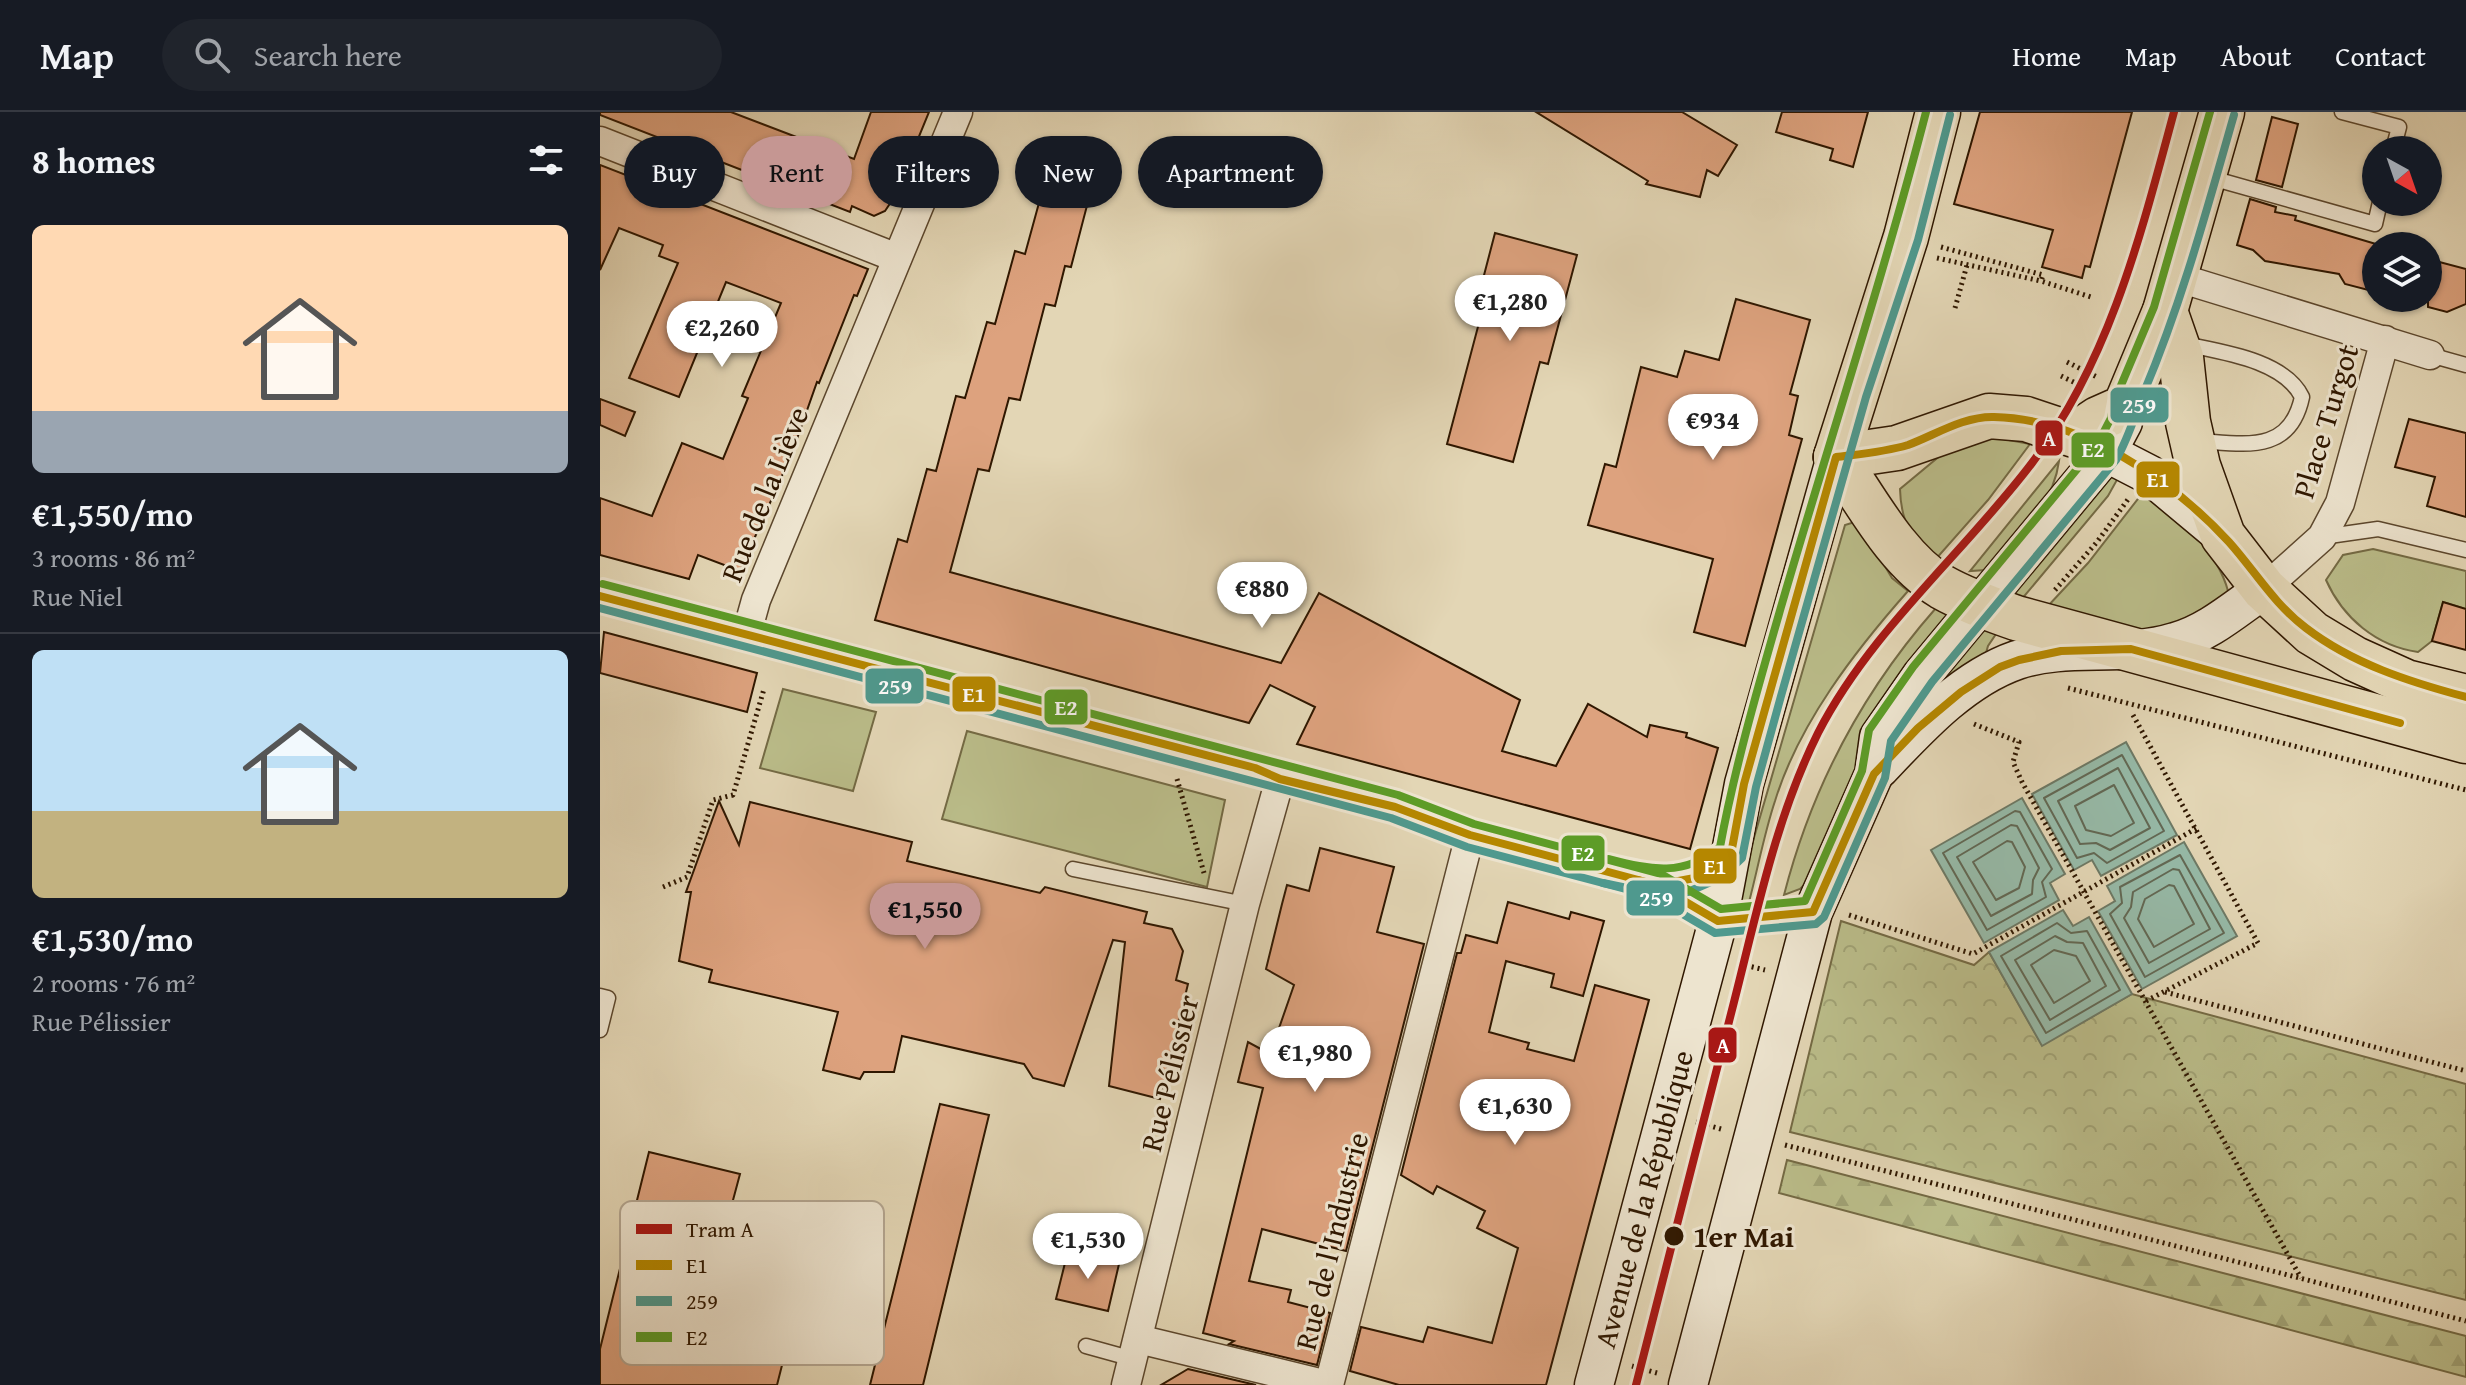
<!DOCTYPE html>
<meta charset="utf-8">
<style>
:root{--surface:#171b24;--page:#20242c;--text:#f1f3f6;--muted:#9ea1a6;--line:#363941;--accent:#c59692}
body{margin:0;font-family:"Gentium Book Plus",serif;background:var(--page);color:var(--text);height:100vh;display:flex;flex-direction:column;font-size:30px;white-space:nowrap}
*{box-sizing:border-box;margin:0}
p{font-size:26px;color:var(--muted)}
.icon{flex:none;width:44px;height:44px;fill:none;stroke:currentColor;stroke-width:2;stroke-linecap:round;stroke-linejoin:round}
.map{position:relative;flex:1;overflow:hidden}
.panel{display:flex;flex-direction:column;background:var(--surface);width:600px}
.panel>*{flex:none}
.hud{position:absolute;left:24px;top:24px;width:760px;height:72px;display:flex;gap:16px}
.needle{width:52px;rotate:140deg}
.controls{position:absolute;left:1762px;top:24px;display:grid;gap:16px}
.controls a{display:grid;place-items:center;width:80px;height:80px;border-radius:50%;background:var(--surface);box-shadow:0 2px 6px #0004;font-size:40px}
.price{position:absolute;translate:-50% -68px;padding:0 18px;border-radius:28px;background:#fff;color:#222;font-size:26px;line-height:52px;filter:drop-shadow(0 2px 4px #0008)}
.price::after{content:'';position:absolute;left:50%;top:48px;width:24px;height:18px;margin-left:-12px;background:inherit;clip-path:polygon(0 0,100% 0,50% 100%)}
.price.on{background:var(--accent);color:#111}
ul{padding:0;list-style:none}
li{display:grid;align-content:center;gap:16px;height:424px;padding:0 32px}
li+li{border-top:2px solid var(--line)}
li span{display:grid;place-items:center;height:248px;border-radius:12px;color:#555}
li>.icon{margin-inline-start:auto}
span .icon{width:144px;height:144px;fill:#fffc;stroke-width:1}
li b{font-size:34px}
h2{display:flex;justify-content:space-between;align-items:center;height:96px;padding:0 32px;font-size:34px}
.pill{padding:0 28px;border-radius:36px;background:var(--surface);box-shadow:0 2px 6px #0004;font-size:28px;line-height:72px}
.pill.on{background:var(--accent);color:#111}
header{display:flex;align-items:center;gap:48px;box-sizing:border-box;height:112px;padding:0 40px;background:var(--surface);border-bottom:2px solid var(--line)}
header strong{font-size:38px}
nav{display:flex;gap:44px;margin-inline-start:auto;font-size:28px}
.search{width:560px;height:72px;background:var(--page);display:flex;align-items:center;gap:20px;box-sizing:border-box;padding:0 28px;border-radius:44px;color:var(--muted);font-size:30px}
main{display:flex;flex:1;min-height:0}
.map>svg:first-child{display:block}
.grass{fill:#babc89;stroke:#746a44;stroke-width:2}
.forest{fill:url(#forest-firs);stroke:#746a44;stroke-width:2}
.park{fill:url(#park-crowns);stroke:#746a44;stroke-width:2}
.water{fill:#96baa8;stroke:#6d7965;stroke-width:2}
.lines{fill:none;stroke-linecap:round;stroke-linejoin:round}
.shore{stroke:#626854;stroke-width:2}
.building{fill:#dda27e;stroke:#2f1700;stroke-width:2}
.service-casing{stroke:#5c472d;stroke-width:17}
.minor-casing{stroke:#5c472d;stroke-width:31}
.secondary-casing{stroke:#2f1700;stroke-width:41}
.primary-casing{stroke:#2f1700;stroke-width:47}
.path{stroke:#2f1700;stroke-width:5;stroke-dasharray:2 4;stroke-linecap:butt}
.service{stroke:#ede4cf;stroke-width:14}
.minor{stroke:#ede4cf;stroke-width:28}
.secondary{stroke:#ede4cf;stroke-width:38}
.primary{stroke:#e3d6b5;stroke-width:44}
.bus-1-casing{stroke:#ede4cf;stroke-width:14}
.bus-2-casing{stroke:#ede4cf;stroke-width:14}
.bus-3-casing{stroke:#ede4cf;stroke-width:14}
.bus-1{stroke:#b58700;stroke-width:8}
.bus-2{stroke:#4f998e;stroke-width:8}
.bus-3{stroke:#5d9c27;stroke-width:8}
.tram-1-casing{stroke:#ede4cf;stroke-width:14}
.tram-1{stroke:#a81815;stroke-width:8}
.stop-dot{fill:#2f1700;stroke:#ede4cf;stroke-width:3}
.labels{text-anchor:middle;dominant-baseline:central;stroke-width:6;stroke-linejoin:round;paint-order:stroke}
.street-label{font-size:30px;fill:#2f1700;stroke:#ede4cf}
.stop-label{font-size:30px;font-weight:bold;fill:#2f1700;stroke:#ede4cf;text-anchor:start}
.key{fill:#ede4cf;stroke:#b4a691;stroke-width:2}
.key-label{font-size:22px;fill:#2f1700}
.line-badge{stroke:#ede4cf;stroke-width:3}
.badge-label{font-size:22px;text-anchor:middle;font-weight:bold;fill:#fff}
</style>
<header>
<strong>Map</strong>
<div class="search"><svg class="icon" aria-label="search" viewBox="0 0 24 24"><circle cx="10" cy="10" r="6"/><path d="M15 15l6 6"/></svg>Search here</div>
<nav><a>Home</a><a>Map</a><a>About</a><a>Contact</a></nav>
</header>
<main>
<section class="panel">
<h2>8 homes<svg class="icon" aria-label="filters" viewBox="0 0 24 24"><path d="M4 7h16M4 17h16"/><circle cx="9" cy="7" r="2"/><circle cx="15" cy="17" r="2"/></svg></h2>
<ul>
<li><span style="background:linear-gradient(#ffd9b3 75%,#9aa5b1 0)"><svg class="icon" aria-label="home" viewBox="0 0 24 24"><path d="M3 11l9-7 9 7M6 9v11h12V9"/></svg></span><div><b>€1,550/mo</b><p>3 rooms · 86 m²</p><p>Rue Niel</p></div></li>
<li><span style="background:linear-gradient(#bfe0f5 65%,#c2b280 0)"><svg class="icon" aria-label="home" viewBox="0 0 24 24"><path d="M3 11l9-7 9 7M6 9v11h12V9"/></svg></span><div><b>€1,530/mo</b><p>2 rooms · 76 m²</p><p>Rue Pélissier</p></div></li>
</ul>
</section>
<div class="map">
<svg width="1866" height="1273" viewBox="0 0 1866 1273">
<defs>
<pattern id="forest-firs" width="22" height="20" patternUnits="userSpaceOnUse" patternTransform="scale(2)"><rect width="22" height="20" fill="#babc89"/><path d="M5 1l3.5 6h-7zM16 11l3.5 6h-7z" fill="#a0a174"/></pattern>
<pattern id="park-crowns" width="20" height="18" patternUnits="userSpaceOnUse" patternTransform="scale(2)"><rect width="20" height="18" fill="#babc89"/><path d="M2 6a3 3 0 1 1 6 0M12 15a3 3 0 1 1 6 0" fill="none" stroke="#a0a174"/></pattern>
</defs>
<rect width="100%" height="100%" fill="#e3d6b5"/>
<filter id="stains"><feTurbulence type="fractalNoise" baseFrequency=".0025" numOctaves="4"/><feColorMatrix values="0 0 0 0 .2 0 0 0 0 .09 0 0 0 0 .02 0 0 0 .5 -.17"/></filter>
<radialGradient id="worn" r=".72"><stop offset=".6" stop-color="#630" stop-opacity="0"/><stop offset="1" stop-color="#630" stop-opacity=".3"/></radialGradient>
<!-- grass -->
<g class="grass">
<path d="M1387,324L1430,332L1388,388L1335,448C1311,423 1301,412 1300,377L1353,333Z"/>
<path d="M1459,349C1453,396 1416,425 1386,458L1370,459Z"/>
<polygon points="1509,350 1523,357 1508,384 1421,488 1410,483"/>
<path d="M1548,374C1577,401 1618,440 1628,479L1617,498L1555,518L1525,517L1447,495L1488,451Z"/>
<path d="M1258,409L1292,466L1308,479C1255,539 1199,611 1175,689C1164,722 1158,756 1149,790L1135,791L1245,413Z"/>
<path d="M1773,437L1866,459V497L1843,490L1832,529L1818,540C1776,534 1743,506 1726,468L1743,443Z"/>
<path d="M1336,496L1359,509L1213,764L1200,777L1184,783C1212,674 1262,580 1336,496Z"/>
<polygon points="1380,514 1398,519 1388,534 1382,555 1315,588"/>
<polygon points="183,577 276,600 253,679 160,656"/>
<polygon points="367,619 625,688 607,775 342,707"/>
</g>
<!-- forest -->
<polygon class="forest" points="1187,1048 1866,1224 1866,1265 1179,1081"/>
<!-- park -->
<polygon class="park" points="1241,809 1374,853 1389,840 1442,933 1532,882 1866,972 1866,1188 1190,1020"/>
<!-- water -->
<g class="water">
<polygon points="1526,630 1577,723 1501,764 1492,748 1474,758 1432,682"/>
<polygon points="1422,686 1465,762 1450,771 1459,788 1384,831 1331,738"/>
<polygon points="1584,730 1637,824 1542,877 1498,799 1515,789 1507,774"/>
<polygon points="1463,798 1473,814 1489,805 1532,882 1442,934 1389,840"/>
</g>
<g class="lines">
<!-- shore -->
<g class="shore">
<polygon points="1522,643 1564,719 1507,751 1494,741 1477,746 1444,686"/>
<polygon points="1518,656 1550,716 1510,738 1496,731 1480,732 1458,689"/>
<polygon points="1514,673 1534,711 1511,724 1486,718 1475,694"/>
<polygon points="1415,699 1420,700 1452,757 1442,770 1446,785 1387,818 1343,741"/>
<polygon points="1411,713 1417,714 1439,756 1433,768 1432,782 1391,804 1357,745"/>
<polygon points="1407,729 1412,730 1425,755 1419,776 1396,788 1373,750"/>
<polygon points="1580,743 1624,821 1545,865 1510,802 1522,791 1520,775"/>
<polygon points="1573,757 1579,758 1610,817 1549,851 1524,806 1531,795 1533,780"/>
<polygon points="1569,773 1574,774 1594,812 1554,835 1538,807 1545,787"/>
<polygon points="1457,811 1471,821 1487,819 1520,878 1446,921 1401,844"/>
<polygon points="1455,824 1467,830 1483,831 1506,874 1450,908 1415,848"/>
<polygon points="1454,838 1476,844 1490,869 1454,891 1431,853"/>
</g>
</g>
<!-- building -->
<g class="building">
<polygon points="0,0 131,0 254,47 271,0 329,0 311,44 293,37 295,84 285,99 274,104 252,94 250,100 0,3"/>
<polygon points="936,0 1082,0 1137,33 1118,64 1107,58 1100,85 1046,72 1048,69"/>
<polygon points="1182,0 1268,0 1253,55 1230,48 1233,37 1176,20"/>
<polygon points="1380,0 1532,0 1490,155 1485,154 1482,166 1442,155 1453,118 1354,92"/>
<polygon points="1672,5 1698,12 1682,75 1656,68"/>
<polygon points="0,53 268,157 257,184 254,183 219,271 217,270 192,341 140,459 98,443 89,467 0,443 0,386 52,404 82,331 123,347 148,286 142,284 181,191 126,170 79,285 29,266 78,151 59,144 63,133 19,116 0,158"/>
<polygon points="445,69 490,82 471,155 465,154 455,194 445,192 420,288 409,286 389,359 378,357 350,460 681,551 719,481 920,588 902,639 956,654 988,592 1047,625 1050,613 1087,621 1086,625 1118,636 1090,737 697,632 715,595 670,573 649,611 275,508 298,427 307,430 327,357 336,359 356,284 365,286 387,210 395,212 415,139 425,142"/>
<polygon points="1650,87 1676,95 1675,100 1696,104 1695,108 1776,132 1776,180 1745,172 1739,162 1665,149 1653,138 1637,133"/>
<polygon points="895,121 977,143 948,252 940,250 913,350 847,332 884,192 877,190"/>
<polygon points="1828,147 1866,157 1866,192 1847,200 1828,195"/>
<polygon points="1136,187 1210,208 1190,282 1198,284 1189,323 1202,327 1145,534 1094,520 1113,447 988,413 1005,352 1016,355 1041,255 1077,265 1085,239 1119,248"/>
<polygon points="0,287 35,300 25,324 0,313"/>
<polygon points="1809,307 1866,321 1866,405 1827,394 1835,365 1795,355"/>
<polygon points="1843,490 1866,497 1866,538 1832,529"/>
<polygon points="4,520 157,561 147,600 0,561"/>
<polygon points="119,689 139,733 150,690 312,730 307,749 440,781 445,775 547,800 544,811 572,817 583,839 576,868 588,872 560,987 509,974 525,830 513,828 464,974 433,966 424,952 302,924 294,960 264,960 260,967 223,958 238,900 109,870 112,858 79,849 91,780 86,780"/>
<polygon points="720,736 794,755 777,820 824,832 746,1139 662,1117 649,1169 691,1178 688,1190 730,1201 717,1253 629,1232 634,1229 603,1221 663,976 638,970 648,930 670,942 694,873 666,857 682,792 687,773 709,779"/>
<polygon points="908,790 969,807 971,800 1004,809 983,884 951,875 954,862 906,849 889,920 929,931 927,937 974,949 995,873 1049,888 946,1273 799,1273 750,1259 761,1215 823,1230 828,1215 892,1231 918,1136 877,1116 885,1099 837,1074 833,1082 801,1063 857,841 861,841 866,823 897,831"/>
<polygon points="340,992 389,1003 323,1273 270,1273"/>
<polygon points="49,1040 140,1062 125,1118 165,1128 152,1182 197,1194 177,1273 0,1273 0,1237"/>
<polygon points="468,1139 519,1152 508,1199 456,1187"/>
<polygon points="588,1257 656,1273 561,1273"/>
</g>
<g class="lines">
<defs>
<g id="service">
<polyline points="1742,0 1799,15 1793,38"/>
<polyline points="1608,65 1775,112 1780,90"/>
<path d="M1584,232C1621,240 1684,248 1702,285C1690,342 1645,332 1599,329"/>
<polyline points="1830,243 1866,253"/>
<polyline points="1722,425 1778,417 1866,438"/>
<polyline points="473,757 645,792"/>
<polyline points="0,884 8,886 0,918"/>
<polyline points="486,1234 533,1247"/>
</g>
<g id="minor">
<polyline points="0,29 297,146"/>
<polyline points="1576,165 1830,243"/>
<polyline points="1664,477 1722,425 1740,391 1785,228"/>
<polyline points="0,484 795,695 870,723 1057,773 1118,809 1213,800"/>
<polyline points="146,524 156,488 358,0"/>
<polyline points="1057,773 1100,765 1131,742"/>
<polyline points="538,1227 728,1273"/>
<polyline points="526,1273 645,792 680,667"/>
<polyline points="729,1273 870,723"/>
</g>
<g id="secondary">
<polyline points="1484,329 1550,363 1623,424"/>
<path d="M1279,657C1318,616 1362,567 1417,548C1468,531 1524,546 1575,530C1608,521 1635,497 1664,477"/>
<polyline points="994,1273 1118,809 1144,672 1236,345"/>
<polyline points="1088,1273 1213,800 1274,662 1279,625 1322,563 1507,340 1523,310 1525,295"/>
</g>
<g id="primary">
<polyline points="1565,199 1581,245 1588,310 1598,354 1623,424 1664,477 1712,521 1755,547 1806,570 1866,585"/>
<path d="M1236,345C1266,388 1296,447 1342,475C1365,488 1391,497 1416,506L1866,629"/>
<polyline points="1236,345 1297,336 1389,304 1426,307 1474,323 1498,307 1525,295 1565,199 1622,0"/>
<polyline points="1236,345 1306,125 1338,0"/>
</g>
</defs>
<!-- service casing -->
<use href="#service" class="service-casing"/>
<!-- minor casing -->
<use href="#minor" class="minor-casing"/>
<!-- secondary casing -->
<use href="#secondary" class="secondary-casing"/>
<!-- primary casing -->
<use href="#primary" class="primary-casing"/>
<!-- path -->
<g class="path">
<polyline points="1341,135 1443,163 1441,169 1494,186"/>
<polyline points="1337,146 1441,169"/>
<polyline points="1355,196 1367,153"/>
<polyline points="1467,250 1499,266"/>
<polyline points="1461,264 1482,274"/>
<polyline points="1455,478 1497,430 1529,386"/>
<polyline points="1468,576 1866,678"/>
<polyline points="1533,603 1658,831 1544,890"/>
<polyline points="1374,612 1419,630 1413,650 1422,670 1701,1166"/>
<polyline points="577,667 604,761"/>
<polyline points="63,775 87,765 113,688 133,683 164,577"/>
<polyline points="1249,803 1373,842 1597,716"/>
<polyline points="1140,852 1165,858"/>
<polyline points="1565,880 1866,959"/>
<polyline points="1096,1010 1121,1017"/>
<polyline points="1185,1033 1866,1209"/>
<polyline points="1032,1254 1057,1261"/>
</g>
<!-- service -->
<use href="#service" class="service"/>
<!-- minor -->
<use href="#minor" class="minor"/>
<!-- secondary -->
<use href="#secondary" class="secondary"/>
<!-- primary -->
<use href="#primary" class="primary"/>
<defs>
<g id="bus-1">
<path d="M0,484L655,656L680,667L795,695L870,723L1057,773L1100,765L1131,742L1144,672L1236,345C1260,342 1285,340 1308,333C1335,323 1364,304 1394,305C1482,307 1572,368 1629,430C1655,459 1674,492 1706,516C1753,552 1810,570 1866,585"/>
<polyline points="1037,768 1057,773 1118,809 1213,800 1274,662 1318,616 1361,580 1400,555 1419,548 1461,539 1531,537 1800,611"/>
</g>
<g id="bus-2">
<path d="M0,496L791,706L867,735L1052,784L1115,821L1216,812L1224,805L1285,666L1291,629L1332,570L1516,348C1529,325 1535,303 1544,280C1582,190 1607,97 1634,3"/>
<polyline points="1003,771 1056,782 1088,780 1122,765 1142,746 1156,675 1181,584 1266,285 1318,128 1350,3"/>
</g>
<g id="bus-3">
<polyline points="3,472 798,683 874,712 1061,762 1121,797 1205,789 1262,659 1269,618 1313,555 1497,333 1511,306 1514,290 1554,195 1610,0"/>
<path d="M1009,747C1051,758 1084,765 1120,735C1135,654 1158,575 1181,495C1229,330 1283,166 1326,0"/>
</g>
</defs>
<!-- bus-1 casing -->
<use href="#bus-1" class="bus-1-casing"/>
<!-- bus-2 casing -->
<use href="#bus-2" class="bus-2-casing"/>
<!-- bus-3 casing -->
<use href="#bus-3" class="bus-3-casing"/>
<!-- bus-1 -->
<use href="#bus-1" class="bus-1"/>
<!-- bus-2 -->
<use href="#bus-2" class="bus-2"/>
<!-- bus-3 -->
<use href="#bus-3" class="bus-3"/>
<defs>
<path id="tram-1" d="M1036,1273C1069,1145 1101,1018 1134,890C1157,800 1176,705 1218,621C1271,518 1363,442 1432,351C1510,248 1541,122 1574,0"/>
</defs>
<!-- tram-1 casing -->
<use href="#tram-1" class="tram-1-casing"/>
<!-- tram-1 -->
<use href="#tram-1" class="tram-1"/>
</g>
<!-- markers -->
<circle class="stop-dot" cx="1074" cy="1124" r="11"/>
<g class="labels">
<!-- street labels -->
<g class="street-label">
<text transform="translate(1725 309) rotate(-73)">Place Turgot</text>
<text transform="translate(164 382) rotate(-68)">Rue de la Liève</text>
<text transform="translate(569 961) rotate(-76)">Rue Pélissier</text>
<text transform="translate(1043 1087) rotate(-75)">Avenue de la République</text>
<text transform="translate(731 1129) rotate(-76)">Rue de l'Industrie</text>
</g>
<!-- stop labels -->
<g class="stop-label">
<text x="1093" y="1124">1er Mai</text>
</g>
</g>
<!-- legend -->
<rect x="20" y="1089" width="264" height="164" rx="12" class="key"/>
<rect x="36" y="1112" width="36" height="10" fill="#a81815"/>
<rect x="36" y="1148" width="36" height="10" fill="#b58700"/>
<rect x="36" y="1184" width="36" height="10" fill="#4f998e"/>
<rect x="36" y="1220" width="36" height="10" fill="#5d9c27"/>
<g class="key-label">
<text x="86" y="1125">Tram A</text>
<text x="86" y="1161">E1</text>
<text x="86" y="1197">259</text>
<text x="86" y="1233">E2</text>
</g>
<g class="line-badge">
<rect x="1509" y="274" width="61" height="38" rx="8" fill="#4f998e"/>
<rect x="1434" y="307" width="30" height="38" rx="8" fill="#a81815"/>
<rect x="1470" y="319" width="46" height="38" rx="8" fill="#5d9c27"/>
<rect x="1535" y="348" width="46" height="39" rx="8" fill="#b58700"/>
<rect x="264" y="555" width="61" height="38" rx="8" fill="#4f998e"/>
<rect x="351" y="563" width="46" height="38" rx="8" fill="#b58700"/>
<rect x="443" y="576" width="46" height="38" rx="8" fill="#5d9c27"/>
<rect x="960" y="722" width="46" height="38" rx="8" fill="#5d9c27"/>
<rect x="1092" y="735" width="46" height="38" rx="8" fill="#b58700"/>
<rect x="1025" y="767" width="61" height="38" rx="8" fill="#4f998e"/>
<rect x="1107" y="914" width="31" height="38" rx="8" fill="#a81815"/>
</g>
<g class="badge-label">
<text x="1539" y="301">259</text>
<text x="1449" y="334">A</text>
<text x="1493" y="345">E2</text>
<text x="1558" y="375">E1</text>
<text x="295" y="582">259</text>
<text x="374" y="590">E1</text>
<text x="466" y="603">E2</text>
<text x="983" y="749">E2</text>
<text x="1115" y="762">E1</text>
<text x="1056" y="794">259</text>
<text x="1123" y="941">A</text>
</g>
<rect width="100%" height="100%" filter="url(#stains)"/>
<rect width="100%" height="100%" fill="url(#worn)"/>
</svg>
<div class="controls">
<a><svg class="needle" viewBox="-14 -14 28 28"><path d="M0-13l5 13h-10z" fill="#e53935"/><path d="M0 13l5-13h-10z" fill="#9ea1a6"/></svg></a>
<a><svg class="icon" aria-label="layers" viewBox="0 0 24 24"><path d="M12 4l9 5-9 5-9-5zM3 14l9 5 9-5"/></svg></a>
</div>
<b class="price" style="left:910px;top:231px">€1,280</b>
<b class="price" style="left:122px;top:257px">€2,260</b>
<b class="price" style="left:1113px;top:350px">€934</b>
<b class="price" style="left:662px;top:518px">€880</b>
<b class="price on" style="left:325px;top:839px">€1,550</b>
<b class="price" style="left:715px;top:982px">€1,980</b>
<b class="price" style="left:915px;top:1035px">€1,630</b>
<b class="price" style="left:488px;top:1169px">€1,530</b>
<div class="hud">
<a class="pill">Buy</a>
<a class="pill on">Rent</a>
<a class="pill">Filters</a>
<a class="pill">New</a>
<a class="pill">Apartment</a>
</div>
</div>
</main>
